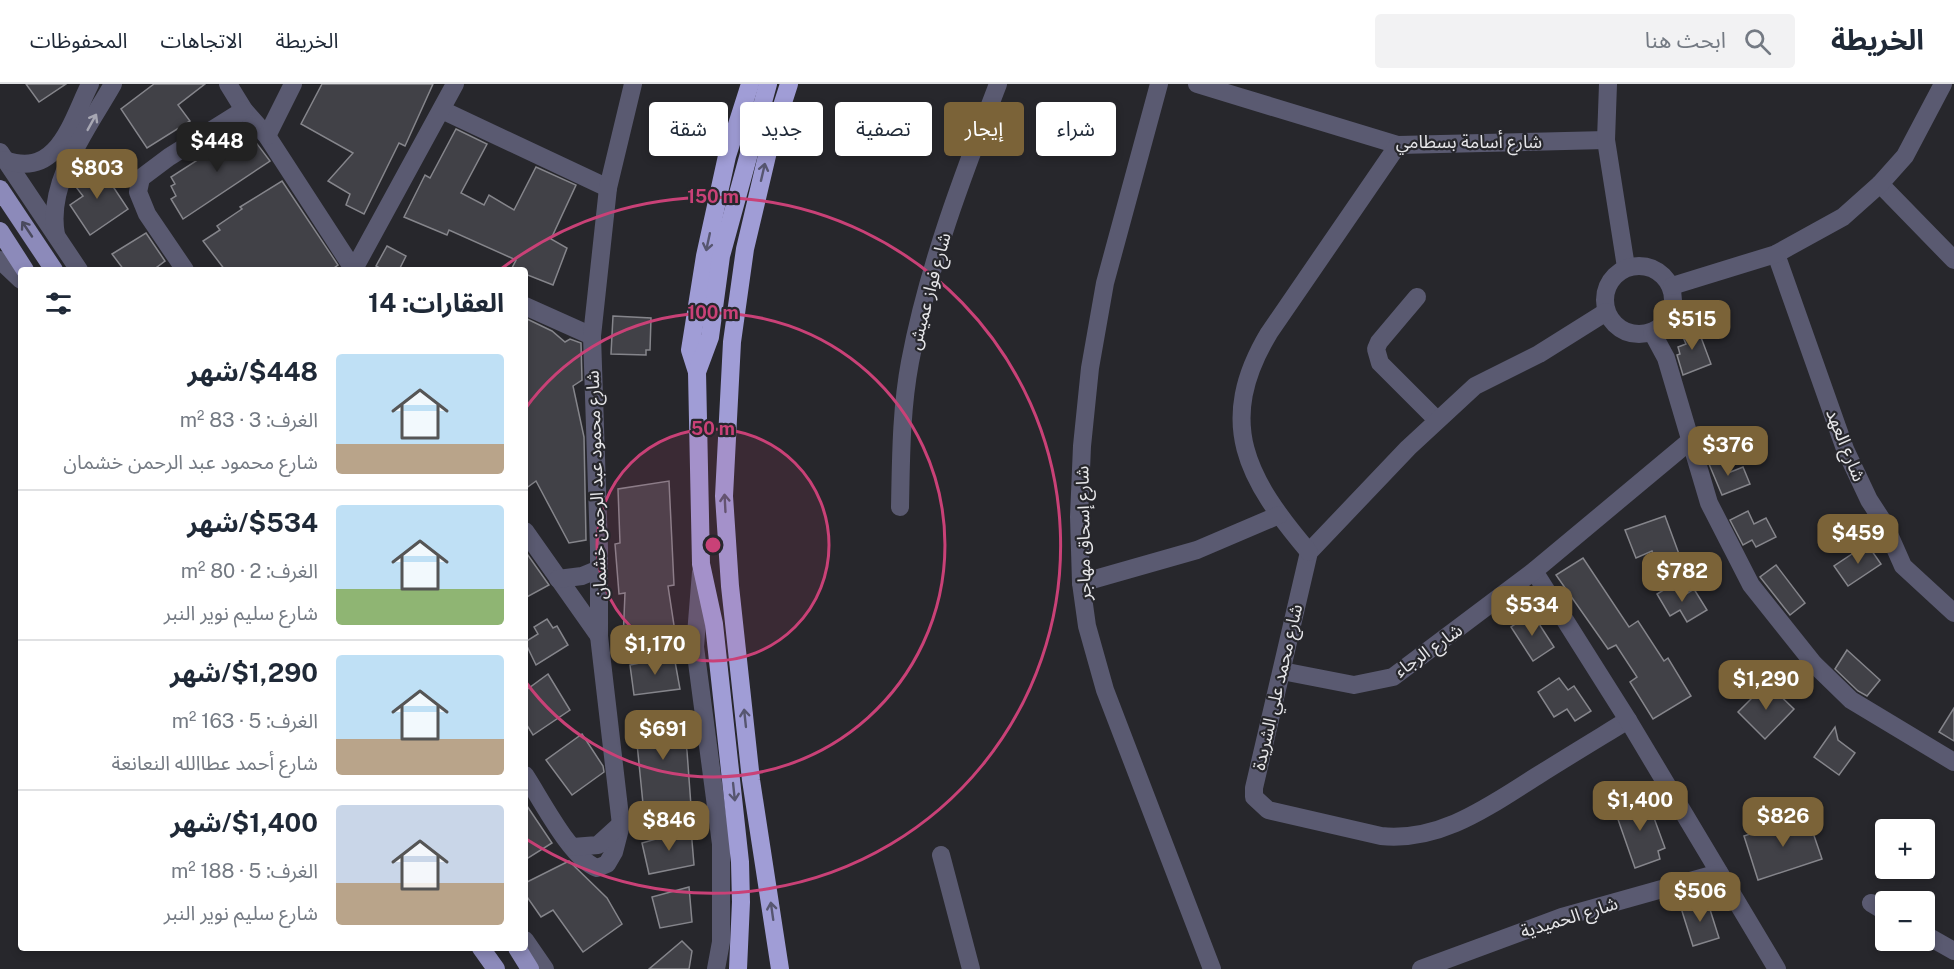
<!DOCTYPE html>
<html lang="ar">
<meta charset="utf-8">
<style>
:root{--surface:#fff;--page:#f2f2f3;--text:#1f2937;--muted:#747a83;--line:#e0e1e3;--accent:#7b6338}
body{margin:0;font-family:"Public Sans","Noto Sans Arabic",sans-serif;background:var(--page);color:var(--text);direction:rtl;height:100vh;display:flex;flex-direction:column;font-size:22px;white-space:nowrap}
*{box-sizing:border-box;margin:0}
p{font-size:20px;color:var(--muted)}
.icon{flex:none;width:33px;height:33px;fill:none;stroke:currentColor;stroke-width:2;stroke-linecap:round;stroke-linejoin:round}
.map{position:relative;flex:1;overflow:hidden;direction:ltr}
.panel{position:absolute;left:18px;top:183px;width:510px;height:684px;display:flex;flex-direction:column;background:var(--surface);border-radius:6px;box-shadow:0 3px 9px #0003;direction:rtl}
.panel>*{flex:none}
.top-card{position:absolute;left:546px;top:18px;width:570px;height:54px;direction:rtl;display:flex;gap:12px}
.tools{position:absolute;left:1875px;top:735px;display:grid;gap:12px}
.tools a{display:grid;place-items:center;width:60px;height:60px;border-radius:6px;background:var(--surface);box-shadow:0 3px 9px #0003;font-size:30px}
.price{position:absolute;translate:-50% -51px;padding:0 14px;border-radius:12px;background:var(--accent);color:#fff;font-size:20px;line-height:39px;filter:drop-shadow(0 2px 3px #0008)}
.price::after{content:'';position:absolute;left:50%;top:36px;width:18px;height:14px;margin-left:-9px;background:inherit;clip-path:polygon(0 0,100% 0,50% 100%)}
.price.current{background:#222;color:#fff}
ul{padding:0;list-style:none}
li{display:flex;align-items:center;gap:18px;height:150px;padding:0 24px}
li+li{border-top:2px solid var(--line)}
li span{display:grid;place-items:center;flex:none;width:168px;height:120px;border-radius:6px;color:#555}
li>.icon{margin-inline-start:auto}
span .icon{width:72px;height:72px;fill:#fffc;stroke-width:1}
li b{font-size:26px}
h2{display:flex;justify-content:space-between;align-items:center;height:72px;padding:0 24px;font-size:26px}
.pill{padding:0 21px;border-radius:6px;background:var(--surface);box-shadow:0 3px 9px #0003;font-size:21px;line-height:54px}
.pill.current{background:var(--accent);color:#fff}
header{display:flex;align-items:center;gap:36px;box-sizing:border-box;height:84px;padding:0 30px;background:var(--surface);border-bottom:2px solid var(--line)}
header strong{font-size:28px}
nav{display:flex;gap:33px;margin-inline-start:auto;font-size:21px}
.search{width:420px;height:54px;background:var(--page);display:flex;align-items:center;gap:15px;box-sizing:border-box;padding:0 21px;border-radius:6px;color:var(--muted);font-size:22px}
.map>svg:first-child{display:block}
.building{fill:#414147;stroke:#85858b;stroke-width:1.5}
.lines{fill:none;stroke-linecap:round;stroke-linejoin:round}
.minor{stroke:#5a5a71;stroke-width:18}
.major{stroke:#8c8aba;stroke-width:18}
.highway{stroke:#a09dd6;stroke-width:18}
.oneway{stroke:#a7a7b3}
.oneway2{stroke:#575670}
.oneway3{stroke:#4a4a5e}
.ring{fill:none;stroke:#c94177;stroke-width:3}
.labels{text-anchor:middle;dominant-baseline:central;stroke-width:4.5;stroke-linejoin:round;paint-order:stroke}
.street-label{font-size:18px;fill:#e6e6e9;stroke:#27272c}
.centre{fill:#c94177;stroke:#27272c;stroke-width:3}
.ring-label{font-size:18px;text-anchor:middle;font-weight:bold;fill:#c94177;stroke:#27272c;stroke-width:4.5;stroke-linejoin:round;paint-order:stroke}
</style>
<header>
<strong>الخريطة</strong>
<div class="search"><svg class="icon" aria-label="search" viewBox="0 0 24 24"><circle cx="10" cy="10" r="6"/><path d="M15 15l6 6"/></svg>ابحث هنا</div>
<nav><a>الخريطة</a><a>الاتجاهات</a><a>المحفوظات</a></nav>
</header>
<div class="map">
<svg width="1954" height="885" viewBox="0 0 1954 885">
<rect width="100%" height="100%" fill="#27272c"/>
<!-- building -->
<g class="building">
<polygon points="26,0 66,0 39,18"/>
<polygon points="154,0 205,0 178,21 190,37 147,64 121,25"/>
<polygon points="322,0 433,0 405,62 399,59 364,130 346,121 350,110 328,97 353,69 301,40"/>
<polygon points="245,44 270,77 183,135 171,115 176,112 171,102 175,100 171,93 202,73 203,75 224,64 221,58"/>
<polygon points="456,45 487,60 461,109 484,121 489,111 514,126 536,83 576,101 551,155 567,164 553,201 525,190 525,186 512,184 516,176 449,146 447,151 404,133 425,91 430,94"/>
<polygon points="96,77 128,125 90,151 70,121 83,112 76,103 85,84"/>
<polygon points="282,97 338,181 331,186 225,186 203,157 220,146 217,142 242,125 240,123"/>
<polygon points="146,149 165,177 153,186 124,186 112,170"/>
<polygon points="387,162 406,172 399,186 383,186 376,182"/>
<polygon points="613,232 651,234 650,266 646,266 646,271 611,270"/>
<polygon points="525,234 552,247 565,258 570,255 581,259 582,296 573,302 584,353 586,456 569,459 536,397 525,405"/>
<polygon points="1696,240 1711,280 1683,291 1677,271 1680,270 1678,263 1686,260 1680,246"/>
<polygon points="1722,374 1728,389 1743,383 1750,400 1722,411 1709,380"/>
<polygon points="669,397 674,501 668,502 675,548 623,557 625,509 619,510 615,460 620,459 618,405"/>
<polygon points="1748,427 1754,440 1766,434 1776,453 1756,463 1752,456 1743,461 1730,436"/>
<polygon points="1665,432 1679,470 1656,478 1652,467 1636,474 1625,446"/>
<polygon points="1867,460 1881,480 1848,502 1834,482"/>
<polygon points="525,467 549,501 525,514"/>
<polygon points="1583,474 1629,543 1638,537 1664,577 1668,574 1691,612 1653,635 1630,598 1637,593 1616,561 1608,565 1556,491"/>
<polygon points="1776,481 1805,519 1790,531 1760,493"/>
<polygon points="1675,499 1683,512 1694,505 1707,526 1687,538 1680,526 1670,532 1657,510"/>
<polygon points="1532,529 1554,563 1533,577 1511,543"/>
<polygon points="547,535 553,544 557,542 568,561 536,581 525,558 538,550 534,543"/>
<polygon points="1847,566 1880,596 1867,612 1858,607 1835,585"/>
<polygon points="674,572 680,605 634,611 630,581"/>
<polygon points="548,590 570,626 533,651 525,638 525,607"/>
<polygon points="1559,594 1568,606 1574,602 1591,627 1575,637 1567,625 1554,633 1538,608"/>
<polygon points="1767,599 1794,625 1765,655 1738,628"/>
<polygon points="1954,624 1954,657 1939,648"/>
<polygon points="680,627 687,667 691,722 644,730 634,629"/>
<polygon points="1835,643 1838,656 1855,669 1839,691 1814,673"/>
<polygon points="582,650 603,682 604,688 572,711 546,676"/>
<polygon points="1641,713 1646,725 1650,723 1665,764 1658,767 1660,775 1635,784 1614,724"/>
<polygon points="525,719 552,759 525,776"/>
<polygon points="1807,731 1822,775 1758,796 1744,752"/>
<polygon points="691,745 694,781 649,790 642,759"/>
<polygon points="569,777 607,814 622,840 583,868 553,826 541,833 525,810 525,799"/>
<polygon points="689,803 692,838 660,844 652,813"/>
<polygon points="1707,816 1719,854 1693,862 1681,824"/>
<polygon points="682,857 692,867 689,885 649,885"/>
</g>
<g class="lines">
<!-- minor -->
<g class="minor">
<polyline points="228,0 244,26 267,52 354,186"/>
<polyline points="1159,0 1105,199 1090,284 1082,362 1079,433 1081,499 1087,542 1105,606 1212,885"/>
<polyline points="1197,0 1398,61 1606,56"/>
<polyline points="1608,0 1606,56 1626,183"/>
<polyline points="442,26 608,104"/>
<polyline points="267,52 293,0"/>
<polyline points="0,68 79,186"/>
<path d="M5,76C58,95 71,38 90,0"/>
<polyline points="1880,100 1954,176"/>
<path d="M56,151C46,98 88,44 113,0"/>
<polyline points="1776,170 1845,365 1869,416 1884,439 1903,482 1954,529"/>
<polyline points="0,176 21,196"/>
<circle cx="1639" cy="216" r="34"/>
<polyline points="354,185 455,0"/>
<polyline points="185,186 147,130 138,108 141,94 169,73 244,26"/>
<polyline points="1672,202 1776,170 1843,133 1880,100 1905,72 1943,0"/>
<polyline points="1417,213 1379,258 1376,265 1380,279 1437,336"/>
<polyline points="525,222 592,252"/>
<path d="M1606,228L1539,270L1475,302L1408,364L1309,468L1254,704V713L1268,726L1381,752C1441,758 1489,722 1537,692C1567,673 1597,655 1628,636"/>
<polyline points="1652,248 1666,274 1709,419 1751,501 1814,580 1851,616 1954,678"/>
<path d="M900,423C901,374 901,326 910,278C928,182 963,91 998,0"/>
<polyline points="525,447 599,552"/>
<path d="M1309,468C1247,395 1215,339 1269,249L1398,61"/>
<polyline points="1534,487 1628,636 1777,885"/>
<polyline points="701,488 695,563 721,760 721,858 716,885"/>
<polyline points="558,495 582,492 599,485"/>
<polyline points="1081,499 1197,466 1279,431"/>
<polyline points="1282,587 1354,601 1393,593 1534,487 1691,356"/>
<path d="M525,691C541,715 571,775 597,784L607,780L614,768L621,741L599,552V464L592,252L608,104L633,0"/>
<polyline points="573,763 598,761 620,741"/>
<polyline points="941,771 971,885"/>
<polyline points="1871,819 1886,828"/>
<polyline points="1924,850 1954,867"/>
<polyline points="525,856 545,885"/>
<polyline points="1421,885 1562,833 1719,789"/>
</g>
<!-- major -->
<g class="major">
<polyline points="0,105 54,186"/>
<polyline points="0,147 25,186"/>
<polyline points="481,864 496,885"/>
<polyline points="517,864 530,885"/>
</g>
<!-- highway -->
<g class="highway">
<polyline points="697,288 690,266 705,172 727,72 750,0"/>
<polyline points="738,885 741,818 740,778 714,540 701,480 697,288 710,253 721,172 768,0"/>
<polyline points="780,885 751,696 730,502 724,412 732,258 745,165 770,59 789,0"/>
</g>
</g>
<!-- one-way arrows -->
<defs><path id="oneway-shaft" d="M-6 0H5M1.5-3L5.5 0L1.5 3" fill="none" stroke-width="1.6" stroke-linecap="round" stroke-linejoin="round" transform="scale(1.5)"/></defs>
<use class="oneway" href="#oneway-shaft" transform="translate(92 38) rotate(-61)"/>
<g class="oneway2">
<use href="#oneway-shaft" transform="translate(763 88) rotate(-77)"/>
<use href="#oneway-shaft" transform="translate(708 158) rotate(102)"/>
<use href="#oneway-shaft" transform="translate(725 419) rotate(-93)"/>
<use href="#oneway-shaft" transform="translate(745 634) rotate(-96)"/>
<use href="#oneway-shaft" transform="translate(734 708) rotate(84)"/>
<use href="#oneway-shaft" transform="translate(772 827) rotate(-98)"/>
</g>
<use class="oneway3" href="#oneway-shaft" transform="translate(27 145) rotate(-124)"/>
<!-- distance rings -->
<circle cx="713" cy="461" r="116" fill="#c94177" fill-opacity=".12"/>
<g class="ring">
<circle cx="713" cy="461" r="116"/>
<path d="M525 325A232 232 0 1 1 525 597"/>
<path d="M501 185A348 348 0 1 1 526 755"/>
</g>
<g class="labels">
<!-- street labels -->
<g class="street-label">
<text x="1469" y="57">شارع أسامة بسطامي</text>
<text transform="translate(929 207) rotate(-75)">شارع فواز عميش</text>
<text transform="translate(1846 361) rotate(68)">شارع العهد</text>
<text transform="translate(596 401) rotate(-92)">شارع محمود عبد الرحمن خشمان</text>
<text transform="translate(1083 449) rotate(-91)">شارع إسحاق مهاجر</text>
<text transform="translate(1428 566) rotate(-35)">شارع الرجاء</text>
<text transform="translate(1277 603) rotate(-77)">شارع محمد علي الشريدة</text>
<text transform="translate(1569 833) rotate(-17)">شارع الحميدية</text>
</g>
</g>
<circle cx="713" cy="461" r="9" class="centre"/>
<g class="ring-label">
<text x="713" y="119">150 m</text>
<text x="713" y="235">100 m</text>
<text x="713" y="351">50 m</text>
</g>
</svg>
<div class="tools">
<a>+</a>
<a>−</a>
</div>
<b class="price current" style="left:217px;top:89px">$448</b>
<b class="price" style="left:97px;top:116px">$803</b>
<b class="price" style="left:1692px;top:267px">$515</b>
<b class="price" style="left:1728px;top:393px">$376</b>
<b class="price" style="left:1858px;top:481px">$459</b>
<b class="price" style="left:1682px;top:519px">$782</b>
<b class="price" style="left:1532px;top:553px">$534</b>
<b class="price" style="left:655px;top:592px">$1,170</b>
<b class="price" style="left:1766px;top:627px">$1,290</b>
<b class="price" style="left:663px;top:677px">$691</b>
<b class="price" style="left:1640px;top:748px">$1,400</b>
<b class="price" style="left:1783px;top:764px">$826</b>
<b class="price" style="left:669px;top:768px">$846</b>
<b class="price" style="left:1700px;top:839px">$506</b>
<div class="top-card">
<a class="pill">شراء</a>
<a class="pill current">إيجار</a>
<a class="pill">تصفية</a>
<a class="pill">جديد</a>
<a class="pill">شقة</a>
</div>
<section class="panel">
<h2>العقارات: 14<svg class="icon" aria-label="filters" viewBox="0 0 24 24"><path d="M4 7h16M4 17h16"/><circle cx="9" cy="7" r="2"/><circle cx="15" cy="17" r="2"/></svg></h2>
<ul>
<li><span style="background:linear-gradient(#bfe0f5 75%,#b9a48a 0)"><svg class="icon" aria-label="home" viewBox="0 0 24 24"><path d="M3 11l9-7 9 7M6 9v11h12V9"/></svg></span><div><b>$448/شهر</b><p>الغرف: 3 · 83 m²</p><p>شارع محمود عبد الرحمن خشمان</p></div></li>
<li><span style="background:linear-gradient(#bfe0f5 70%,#8fb573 0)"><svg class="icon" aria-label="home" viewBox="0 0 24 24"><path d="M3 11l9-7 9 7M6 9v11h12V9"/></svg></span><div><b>$534/شهر</b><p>الغرف: 2 · 80 m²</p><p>شارع سليم نوير النبر</p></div></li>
<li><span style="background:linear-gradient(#bfe0f5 70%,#b9a48a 0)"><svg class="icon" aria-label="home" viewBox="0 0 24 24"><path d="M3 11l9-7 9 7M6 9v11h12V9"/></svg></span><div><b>$1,290/شهر</b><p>الغرف: 5 · 163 m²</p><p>شارع أحمد عطاالله النعانعة</p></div></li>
<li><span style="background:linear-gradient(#c9d6e8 65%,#b9a48a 0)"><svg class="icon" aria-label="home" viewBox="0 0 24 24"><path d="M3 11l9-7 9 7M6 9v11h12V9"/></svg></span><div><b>$1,400/شهر</b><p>الغرف: 5 · 188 m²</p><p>شارع سليم نوير النبر</p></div></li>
</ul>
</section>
</div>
